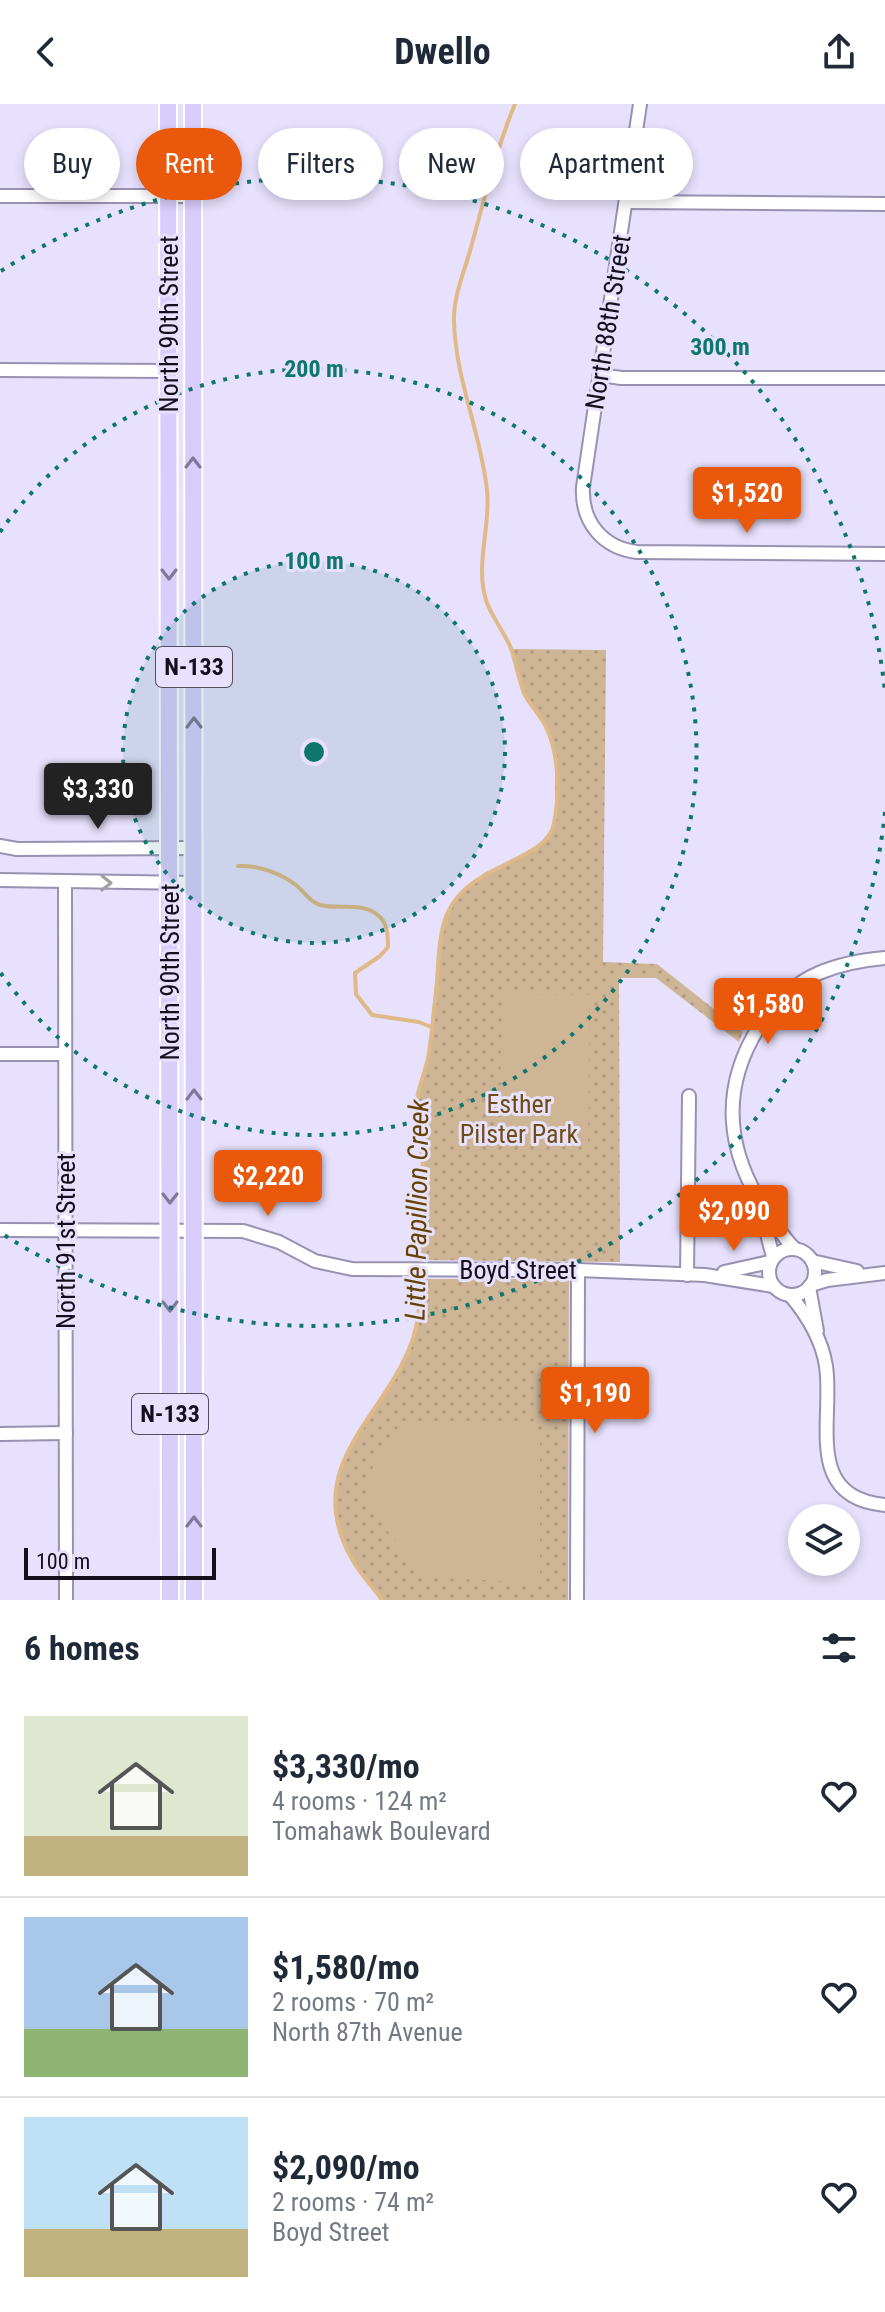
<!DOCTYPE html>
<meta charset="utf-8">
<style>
:root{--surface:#fff;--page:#f6f6f7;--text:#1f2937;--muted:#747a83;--line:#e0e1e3;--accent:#ea580c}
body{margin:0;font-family:"Roboto Condensed",sans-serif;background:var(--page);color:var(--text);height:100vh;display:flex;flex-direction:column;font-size:30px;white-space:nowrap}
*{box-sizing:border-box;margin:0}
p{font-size:26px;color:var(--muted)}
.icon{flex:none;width:44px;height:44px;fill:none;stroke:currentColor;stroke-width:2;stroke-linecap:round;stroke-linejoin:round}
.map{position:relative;height:1496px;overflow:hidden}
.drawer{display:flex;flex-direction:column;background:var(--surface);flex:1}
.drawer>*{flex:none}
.guide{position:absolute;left:24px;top:24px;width:838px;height:72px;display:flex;gap:16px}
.buttons{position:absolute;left:788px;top:1400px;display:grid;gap:16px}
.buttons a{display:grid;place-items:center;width:72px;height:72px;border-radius:50%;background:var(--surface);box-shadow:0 4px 12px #0003;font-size:40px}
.scale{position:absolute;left:24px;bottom:20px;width:192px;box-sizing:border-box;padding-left:8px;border:4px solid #13101c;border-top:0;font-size:22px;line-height:28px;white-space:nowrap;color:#13101c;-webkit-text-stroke:6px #e7e1fd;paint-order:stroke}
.price{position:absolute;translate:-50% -68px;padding:0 18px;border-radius:8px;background:var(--accent);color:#fff;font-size:26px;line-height:52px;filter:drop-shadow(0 2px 4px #0008)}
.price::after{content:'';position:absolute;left:50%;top:48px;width:24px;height:18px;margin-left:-12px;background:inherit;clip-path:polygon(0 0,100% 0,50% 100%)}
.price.on{background:#222;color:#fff}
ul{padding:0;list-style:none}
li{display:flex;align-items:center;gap:24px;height:200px;padding:0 24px}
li+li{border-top:2px solid var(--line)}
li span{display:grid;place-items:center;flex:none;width:224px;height:160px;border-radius:0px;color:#555}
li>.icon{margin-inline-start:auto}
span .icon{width:96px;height:96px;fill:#fffc;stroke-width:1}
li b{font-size:34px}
h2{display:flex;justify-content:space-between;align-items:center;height:96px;padding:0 24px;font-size:34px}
.chip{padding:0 28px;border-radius:36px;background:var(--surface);box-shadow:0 4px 12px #0003;font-size:28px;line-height:72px}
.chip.on{background:var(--accent);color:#fff}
header{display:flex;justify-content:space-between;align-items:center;height:104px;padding:0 24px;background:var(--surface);font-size:36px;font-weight:700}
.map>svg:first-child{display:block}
.park{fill:url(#park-dots)}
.garden{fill:#ceb595}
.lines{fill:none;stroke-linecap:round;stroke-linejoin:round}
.stream{stroke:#dfb987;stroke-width:4}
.minor-casing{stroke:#9891b2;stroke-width:16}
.major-casing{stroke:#fff;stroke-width:20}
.minor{stroke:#fff;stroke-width:12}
.major{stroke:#d9cdfc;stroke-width:16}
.oneway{stroke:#807897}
.oneway2{stroke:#a19fa4}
.ring{fill:none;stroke:#0f766e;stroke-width:4;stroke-dasharray:4 8}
.labels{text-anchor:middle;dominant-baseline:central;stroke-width:6;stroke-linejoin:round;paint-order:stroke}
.shield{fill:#e7e1fd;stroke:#534f60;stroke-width:2}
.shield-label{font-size:24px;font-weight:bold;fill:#13101c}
.street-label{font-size:26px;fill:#13101c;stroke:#e7e1fd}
.park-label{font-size:26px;fill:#714c12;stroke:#e7e1fd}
.water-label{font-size:28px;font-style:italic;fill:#664201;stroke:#e7e1fd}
.centre{fill:#0f766e;stroke:#e7e1fd;stroke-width:4}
.ring-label{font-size:24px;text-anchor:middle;font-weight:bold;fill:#0f766e;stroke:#e7e1fd;stroke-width:6;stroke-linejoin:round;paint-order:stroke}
</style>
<header><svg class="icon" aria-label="back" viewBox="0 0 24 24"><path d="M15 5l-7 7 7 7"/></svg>Dwello<svg class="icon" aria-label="share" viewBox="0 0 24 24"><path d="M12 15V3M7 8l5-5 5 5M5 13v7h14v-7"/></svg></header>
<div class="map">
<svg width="885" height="1496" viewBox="0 0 885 1496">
<defs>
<pattern id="park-dots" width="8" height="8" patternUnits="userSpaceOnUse" patternTransform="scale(2)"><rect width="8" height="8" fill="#ceb595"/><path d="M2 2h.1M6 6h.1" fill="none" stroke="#b09b80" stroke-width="1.8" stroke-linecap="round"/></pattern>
</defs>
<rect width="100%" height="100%" fill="#e7e1fd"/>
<!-- park -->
<g class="park">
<polygon points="511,545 606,546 603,858 657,860 743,928 739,938 656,874 619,874 620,1158 420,1156 423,1062 416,1009 417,990 427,959 438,848 447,811 455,795 484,769 536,746 544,739 551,731 555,716 555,656 552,638 546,621 522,585"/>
<path d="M420,1175H569L568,1496H382C369,1478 353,1461 345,1440C316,1370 358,1334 392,1280C413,1248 420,1213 420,1175Z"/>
</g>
<!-- garden -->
<g class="garden">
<polygon points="502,890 590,891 588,1043 500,1042"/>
<polygon points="402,1317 530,1317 540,1327 540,1479 442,1474 424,1470 416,1465 366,1398 372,1365"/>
</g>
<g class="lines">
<!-- stream -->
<g class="stream">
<path d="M238,762C258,761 280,769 296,781C305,788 308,797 320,801C340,806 364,797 380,813C388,821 388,833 388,843L380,852L355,869L356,890L372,911L419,918L431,923"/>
<path d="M382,1496C373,1483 361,1471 353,1457C292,1353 405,1304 418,1213C421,1191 420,1169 420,1148C421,1120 424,1093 423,1066C422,1047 417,1029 416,1010C415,990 424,973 428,954C432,933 433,911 436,890C439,863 437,835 447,810C469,758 547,759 554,719C560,690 559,649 546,623C540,610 529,601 524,589C518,574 516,557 510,542C503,527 493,514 487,499C474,462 491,424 487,386C481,330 456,276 454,219C453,194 463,171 470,147C484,97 495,48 515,0"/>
</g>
<defs>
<g id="minor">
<path d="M640,0L583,383C581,418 603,444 637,448L885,450"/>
<polyline points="0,92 193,92"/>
<polyline points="626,98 885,100"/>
<polyline points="0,266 168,267"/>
<polyline points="601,271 621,274 885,274"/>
<polyline points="0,742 17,745 194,744"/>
<polyline points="0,776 194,779"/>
<polyline points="65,778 66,1496"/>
<polyline points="0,950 65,950"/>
<polyline points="761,1107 773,1153"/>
<polyline points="0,1126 243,1127 279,1138 315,1157 352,1165 578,1166 705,1171 773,1182"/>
<path d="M794,1144C784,1134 776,1122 768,1110C726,1049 719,985 760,921C774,899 795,879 819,869C840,860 862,856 885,854"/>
<circle cx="792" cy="1168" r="23"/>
<polyline points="812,1157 857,1167"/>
<polyline points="724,1168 770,1158"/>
<polyline points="687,1171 689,992"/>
<polyline points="811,1181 827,1176 885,1169"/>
<polyline points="809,1183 817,1227"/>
<path d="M790,1191C806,1210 822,1236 826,1262C834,1315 803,1394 885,1401"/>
<polyline points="0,1330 66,1329"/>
<polyline points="577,1496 578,1166"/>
</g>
<g id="major">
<polyline points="168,0 170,1496"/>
<polyline points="193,0 194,1496"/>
</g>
</defs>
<!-- minor casing -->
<use href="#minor" class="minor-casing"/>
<!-- major casing -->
<use href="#major" class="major-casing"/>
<!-- minor -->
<use href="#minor" class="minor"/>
<!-- major -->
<use href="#major" class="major"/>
</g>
<!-- one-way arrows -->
<defs><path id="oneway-chevron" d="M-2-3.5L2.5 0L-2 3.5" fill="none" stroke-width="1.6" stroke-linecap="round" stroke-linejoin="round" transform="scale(2)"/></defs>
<g class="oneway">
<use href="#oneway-chevron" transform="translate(193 359) rotate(-90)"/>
<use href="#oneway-chevron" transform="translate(169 470) rotate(90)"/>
<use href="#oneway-chevron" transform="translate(194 619) rotate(-90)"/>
<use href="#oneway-chevron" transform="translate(194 991) rotate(-90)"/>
<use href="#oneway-chevron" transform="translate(170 1094) rotate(90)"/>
<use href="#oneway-chevron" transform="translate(170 1202) rotate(90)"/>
<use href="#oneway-chevron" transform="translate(194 1418) rotate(-90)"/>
</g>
<use class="oneway2" href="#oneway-chevron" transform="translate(106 779) rotate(1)"/>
<!-- distance rings -->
<circle cx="314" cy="648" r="191" fill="#0f766e" fill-opacity=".12"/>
<g class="ring">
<circle cx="314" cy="648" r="191"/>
<path d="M0 428A383 383 0 1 1 0 868"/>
<path d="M885 708A574 574 0 0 1 1 1129M1 167A574 574 0 0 1 885 588"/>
</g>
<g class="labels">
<!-- shield labels -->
<g class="shield">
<rect x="156" y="543" width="76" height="40" rx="6"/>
<rect x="132" y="1290" width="76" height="40" rx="6"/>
</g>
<g class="shield-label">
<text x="194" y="563">N-133</text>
<text x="170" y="1310">N-133</text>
</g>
<!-- street labels -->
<g class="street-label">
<text transform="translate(608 218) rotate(-81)">North 88th Street</text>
<text transform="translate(169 220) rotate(-90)">North 90th Street</text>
<text transform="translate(170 868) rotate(-90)">North 90th Street</text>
<text transform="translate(66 1137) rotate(-90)">North 91st Street</text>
<text x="518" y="1166">Boyd Street</text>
</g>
<!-- park labels -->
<g class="park-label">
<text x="519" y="1000">Esther<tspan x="519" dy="30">Pilster Park</tspan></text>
</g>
<!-- water labels -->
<g class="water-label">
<text transform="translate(417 1106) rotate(-89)">Little Papillion Creek</text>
</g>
</g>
<circle cx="314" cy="648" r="12" class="centre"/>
<g class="ring-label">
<text x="720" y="251">300 m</text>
<text x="314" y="273">200 m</text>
<text x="314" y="465">100 m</text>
</g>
</svg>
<div class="buttons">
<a><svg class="icon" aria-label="layers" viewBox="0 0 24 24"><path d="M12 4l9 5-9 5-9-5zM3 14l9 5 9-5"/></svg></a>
</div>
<div class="scale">100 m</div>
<b class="price" style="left:747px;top:431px">$1,520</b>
<b class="price on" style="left:98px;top:727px">$3,330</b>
<b class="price" style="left:768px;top:942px">$1,580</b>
<b class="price" style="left:268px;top:1114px">$2,220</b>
<b class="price" style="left:734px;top:1149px">$2,090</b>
<b class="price" style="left:595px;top:1331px">$1,190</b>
<div class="guide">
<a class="chip">Buy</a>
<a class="chip on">Rent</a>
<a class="chip">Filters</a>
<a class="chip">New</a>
<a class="chip">Apartment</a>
</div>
</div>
<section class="drawer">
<h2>6 homes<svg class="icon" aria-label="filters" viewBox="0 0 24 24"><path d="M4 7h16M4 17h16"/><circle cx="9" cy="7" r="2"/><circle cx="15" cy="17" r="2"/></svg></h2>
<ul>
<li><span style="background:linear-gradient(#dfe7d0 75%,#c2b280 0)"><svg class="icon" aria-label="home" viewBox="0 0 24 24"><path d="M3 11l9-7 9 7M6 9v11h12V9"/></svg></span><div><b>$3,330/mo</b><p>4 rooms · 124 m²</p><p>Tomahawk Boulevard</p></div><svg class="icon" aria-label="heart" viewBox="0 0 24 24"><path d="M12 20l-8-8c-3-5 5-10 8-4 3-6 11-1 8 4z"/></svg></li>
<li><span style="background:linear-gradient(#a9c7e8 70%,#8fb573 0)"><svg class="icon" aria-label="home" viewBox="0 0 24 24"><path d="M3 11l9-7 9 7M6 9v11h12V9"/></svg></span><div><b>$1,580/mo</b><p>2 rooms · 70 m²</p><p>North 87th Avenue</p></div><svg class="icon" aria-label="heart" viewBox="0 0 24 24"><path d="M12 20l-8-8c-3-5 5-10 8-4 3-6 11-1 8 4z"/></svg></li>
<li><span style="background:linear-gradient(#bfe0f5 70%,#c2b280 0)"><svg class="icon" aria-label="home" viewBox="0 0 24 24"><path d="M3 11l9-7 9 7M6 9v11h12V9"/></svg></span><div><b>$2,090/mo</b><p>2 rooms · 74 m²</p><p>Boyd Street</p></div><svg class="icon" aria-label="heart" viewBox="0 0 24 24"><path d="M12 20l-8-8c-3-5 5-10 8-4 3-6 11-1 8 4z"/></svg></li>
</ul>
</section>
